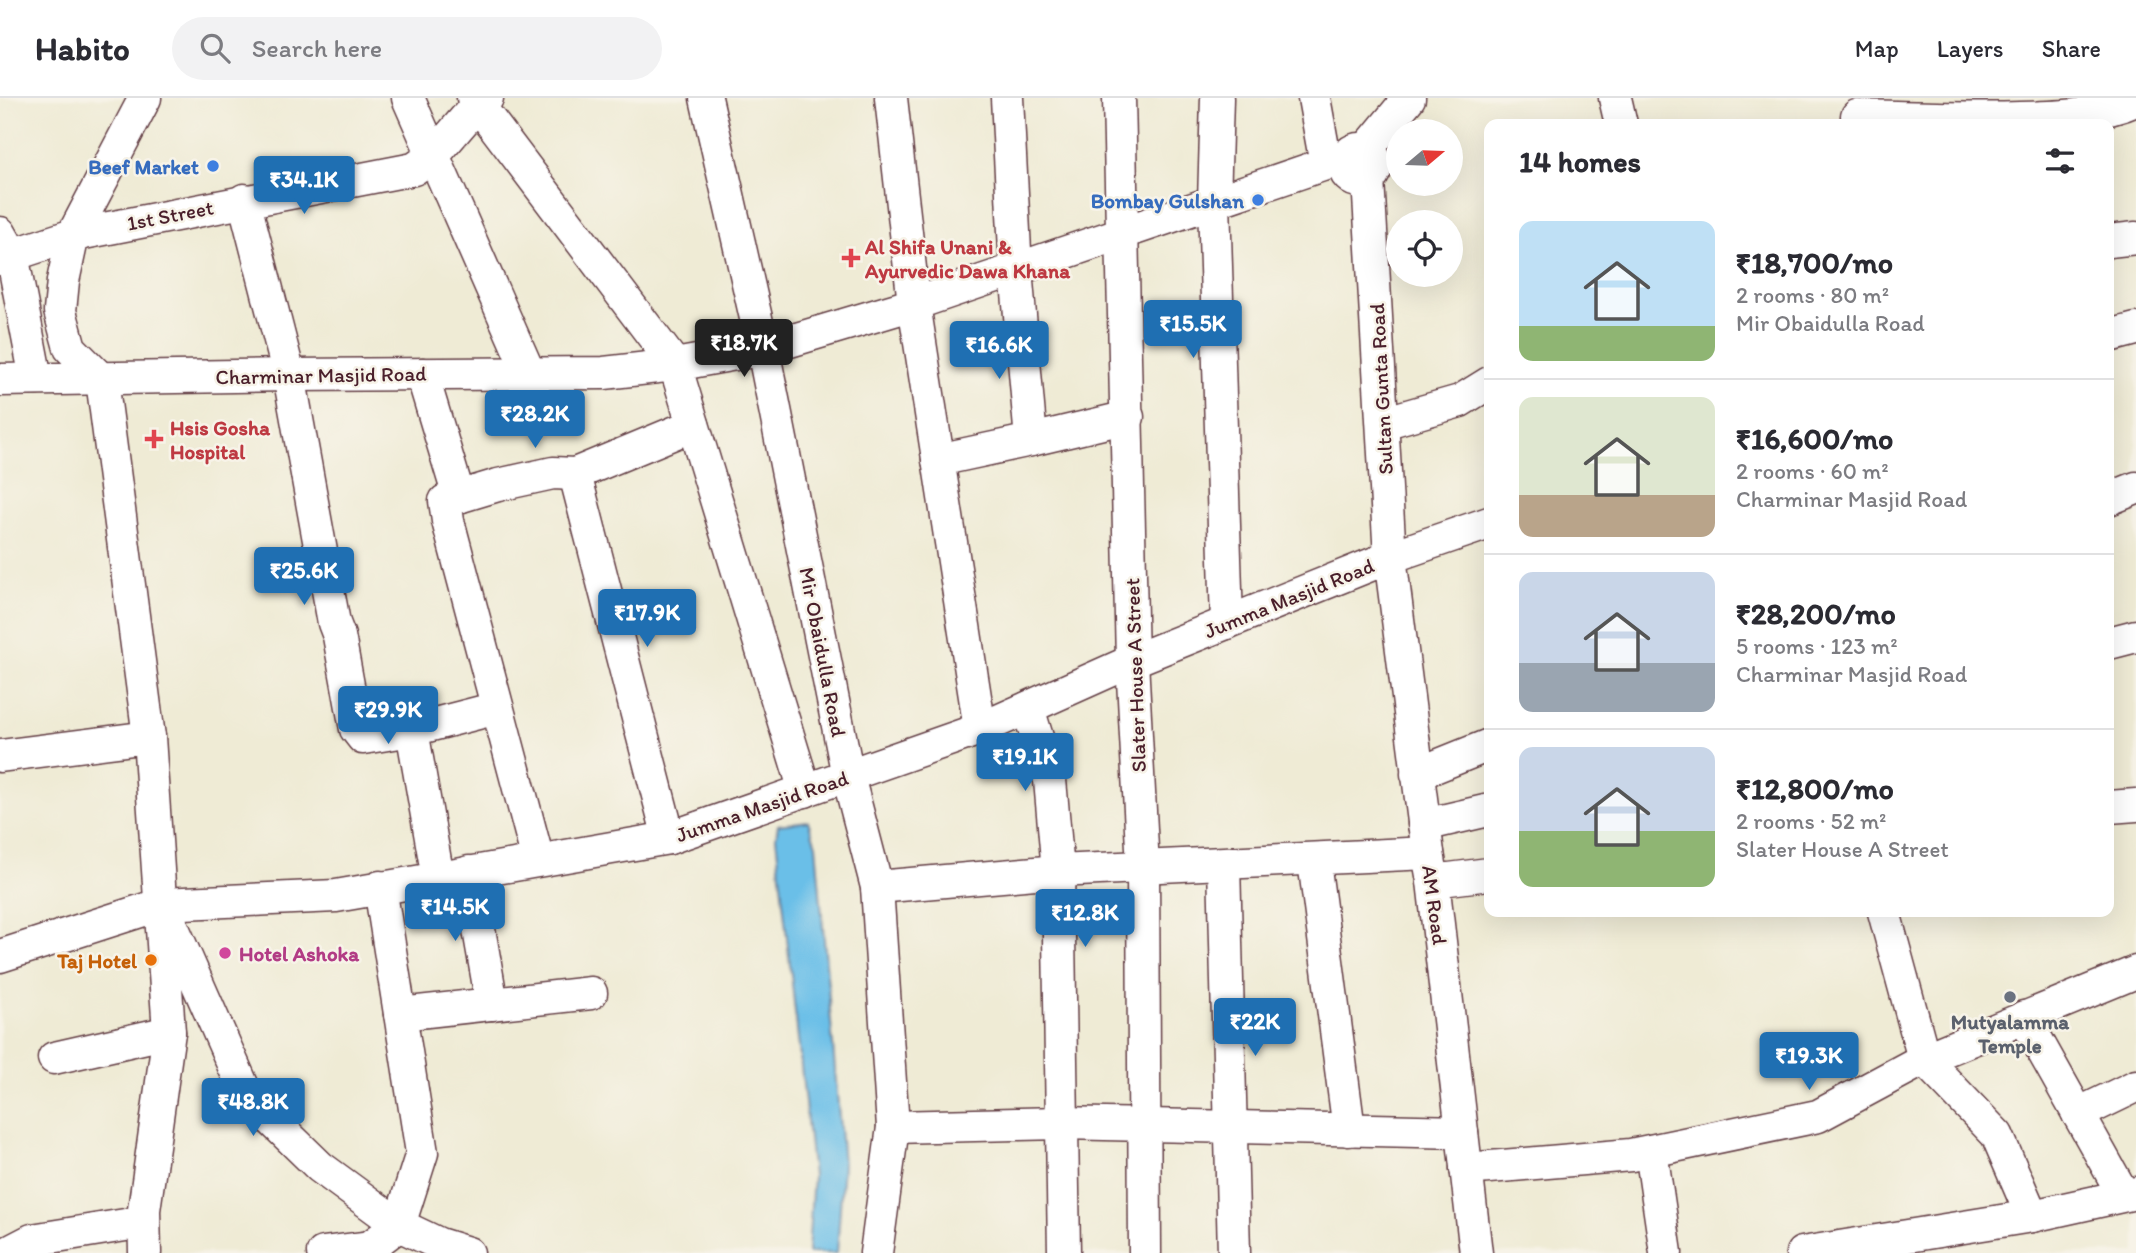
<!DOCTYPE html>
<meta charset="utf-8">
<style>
:root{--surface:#fff;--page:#f2f2f3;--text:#2b2b33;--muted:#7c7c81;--line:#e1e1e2;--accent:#1f6fb2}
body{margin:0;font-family:Itim,sans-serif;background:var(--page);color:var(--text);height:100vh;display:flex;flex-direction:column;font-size:26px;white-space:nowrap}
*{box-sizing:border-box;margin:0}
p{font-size:23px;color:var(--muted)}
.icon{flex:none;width:38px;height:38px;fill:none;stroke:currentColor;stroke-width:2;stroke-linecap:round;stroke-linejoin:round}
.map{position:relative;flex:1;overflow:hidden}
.drawer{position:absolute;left:1484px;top:21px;width:630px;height:798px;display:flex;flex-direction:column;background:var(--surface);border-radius:14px;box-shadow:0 7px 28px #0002}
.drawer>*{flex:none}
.needle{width:46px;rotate:71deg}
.controls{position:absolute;left:1386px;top:21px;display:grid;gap:14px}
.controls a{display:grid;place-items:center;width:77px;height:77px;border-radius:50%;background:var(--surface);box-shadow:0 7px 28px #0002;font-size:35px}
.price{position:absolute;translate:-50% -60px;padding:0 16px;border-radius:7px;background:var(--accent);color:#fff;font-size:23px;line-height:46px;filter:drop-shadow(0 2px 4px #0008)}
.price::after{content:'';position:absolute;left:50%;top:42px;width:21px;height:16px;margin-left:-10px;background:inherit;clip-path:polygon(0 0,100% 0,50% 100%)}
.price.active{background:#222;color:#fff}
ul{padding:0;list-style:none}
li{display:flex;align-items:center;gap:21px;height:175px;padding:0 35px}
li+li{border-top:2px solid var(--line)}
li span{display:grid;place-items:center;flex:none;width:196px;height:140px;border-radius:14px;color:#555}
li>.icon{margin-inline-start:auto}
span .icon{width:84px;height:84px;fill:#fffc;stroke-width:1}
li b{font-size:30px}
h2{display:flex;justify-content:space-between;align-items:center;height:84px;padding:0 35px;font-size:30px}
header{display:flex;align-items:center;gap:42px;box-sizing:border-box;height:98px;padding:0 35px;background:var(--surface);border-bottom:2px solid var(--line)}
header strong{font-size:33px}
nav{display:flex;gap:38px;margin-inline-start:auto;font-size:24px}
.search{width:490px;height:63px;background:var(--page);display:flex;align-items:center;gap:18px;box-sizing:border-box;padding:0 24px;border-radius:38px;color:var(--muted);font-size:26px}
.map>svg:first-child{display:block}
.water{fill:#6bbfe8;stroke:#5a6f8a;stroke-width:2}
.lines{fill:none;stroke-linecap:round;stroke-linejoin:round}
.minor-casing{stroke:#633e44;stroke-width:35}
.minor{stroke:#fff;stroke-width:32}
.shop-dot{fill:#3f7fe0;stroke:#f7f3e8;stroke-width:2.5}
.health-dot{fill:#e0444e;stroke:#f7f3e8;stroke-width:2.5}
.hotel-dot{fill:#d1479c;stroke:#f7f3e8;stroke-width:2.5}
.food-dot{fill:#e8710a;stroke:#f7f3e8;stroke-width:2.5}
.worship-dot{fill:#6b7280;stroke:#f7f3e8;stroke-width:2.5}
.labels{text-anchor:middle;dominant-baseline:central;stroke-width:5;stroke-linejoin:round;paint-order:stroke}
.shop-label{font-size:21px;font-weight:bold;fill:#366cbe;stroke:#f7f3e8;text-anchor:end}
.street-label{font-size:21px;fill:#4a1f2b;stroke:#f7f3e8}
.health-label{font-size:21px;font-weight:bold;fill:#be3a42;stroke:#f7f3e8;text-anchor:start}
.hotel-label{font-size:21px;font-weight:bold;fill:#b23c85;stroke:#f7f3e8;text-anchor:start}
.food-label{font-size:21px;font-weight:bold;fill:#c56008;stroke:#f7f3e8;text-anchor:end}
.worship-label{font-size:21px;font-weight:bold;fill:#5b616d;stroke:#f7f3e8}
</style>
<header>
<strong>Habito</strong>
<div class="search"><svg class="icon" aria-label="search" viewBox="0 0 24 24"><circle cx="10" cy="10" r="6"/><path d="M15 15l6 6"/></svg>Search here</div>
<nav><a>Map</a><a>Layers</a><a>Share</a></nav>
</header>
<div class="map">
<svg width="2136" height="1155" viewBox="0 0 2136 1155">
<rect width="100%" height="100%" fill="#f7f3e8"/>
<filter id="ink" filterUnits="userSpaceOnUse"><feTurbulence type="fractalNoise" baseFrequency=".0143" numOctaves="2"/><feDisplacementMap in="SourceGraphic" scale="14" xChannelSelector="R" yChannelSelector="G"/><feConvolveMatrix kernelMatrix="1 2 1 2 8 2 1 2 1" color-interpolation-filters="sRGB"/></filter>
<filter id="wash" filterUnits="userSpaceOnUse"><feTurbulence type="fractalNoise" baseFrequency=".00686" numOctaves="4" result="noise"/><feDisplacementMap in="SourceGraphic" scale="28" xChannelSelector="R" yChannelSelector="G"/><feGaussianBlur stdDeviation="1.57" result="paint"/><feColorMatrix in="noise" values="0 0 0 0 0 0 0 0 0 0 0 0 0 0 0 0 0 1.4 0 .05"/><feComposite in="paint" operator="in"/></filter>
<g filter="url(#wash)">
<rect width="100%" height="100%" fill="#efebd5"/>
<!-- water -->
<polygon class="water" points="808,723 816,747 843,1066 837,1155 808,1155 813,1078 776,739 778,727"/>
</g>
<g filter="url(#ink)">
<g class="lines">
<defs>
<g id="minor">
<polyline points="408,0 529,275"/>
<polyline points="473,0 675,267 805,693"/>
<polyline points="706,0 763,251 848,678 877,789 893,1029 876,1155"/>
<polyline points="891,0 914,206 980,631"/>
<polyline points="1119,0 1132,563 1143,769 1145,1155"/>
<polyline points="1217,0 1214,104 1227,525"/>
<polyline points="1314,0 1326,66"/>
<polyline points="1615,0 1621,26"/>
<path d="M1857,18C1911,19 1966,22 2020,20C2059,19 2100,18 2136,2"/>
<circle cx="1360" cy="67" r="16"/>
<polyline points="1366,52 1409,0"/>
<polyline points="1368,81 1390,459 1428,755 1433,783 1476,1155"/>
<polyline points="244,102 289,277 334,525 339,538 356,631 363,640 412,632"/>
<polyline points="0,135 12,156 36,281"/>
<polyline points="2109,143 2136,140"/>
<polyline points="0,161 73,137 145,0"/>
<polyline points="2109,238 2136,231"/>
<polyline points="422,276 459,399"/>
<polyline points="0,282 289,277 604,275 675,267 763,251 914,206 1346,59"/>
<polyline points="102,282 149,639 169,934 144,1112 145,1155"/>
<polyline points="102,282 70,250 60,213 63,183 73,137 414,71 434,57 477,7 487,0"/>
<polyline points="1383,325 1460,303 1489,285"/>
<polyline points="1031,342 1128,319"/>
<polyline points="938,362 1031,342 1016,172 1007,0"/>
<polyline points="575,376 669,740"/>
<polyline points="2109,401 2136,390"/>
<polyline points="2109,545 2136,538"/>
<polyline points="1028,610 1050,682 1058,773 1428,755"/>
<polyline points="0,658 149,639"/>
<polyline points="1417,676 1489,647"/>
<polyline points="2109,709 2136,707"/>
<polyline points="1424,727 1489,712"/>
<polyline points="538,762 448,423 445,403 498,387 553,375 575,376 693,327"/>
<polyline points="1314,763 1349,1032"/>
<polyline points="1224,766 1234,1155"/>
<polyline points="469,774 492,906"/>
<polyline points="438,780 412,632 497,610"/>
<polyline points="1433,783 1489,776"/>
<polyline points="877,789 1058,773 1064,1155"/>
<polyline points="1884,814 1924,961 1997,1037 2032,1118"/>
<polyline points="170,823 247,998 320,1069 399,1127 439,1146 468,1155"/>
<polyline points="0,858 162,806 336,798 669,740 980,631 1132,563 1390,459 1489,425"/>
<polyline points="400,916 591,895"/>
<polyline points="2024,919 2123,1096"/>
<polyline points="54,960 169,934"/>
<polyline points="2078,1016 2136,988"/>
<polyline points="893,1029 1061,1025 1462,1034"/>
<polyline points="1651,1053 1666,1155"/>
<polyline points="1466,1071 1631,1057 1818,1018 1924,961 2136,874"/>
<polyline points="7,1155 32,1142 144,1124"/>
<polyline points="323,1155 370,1149 399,1127 422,1055 380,789"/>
<polyline points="1802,1155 2032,1118 2136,1095"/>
</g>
</defs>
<!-- minor casing -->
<use href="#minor" class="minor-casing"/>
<!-- minor -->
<use href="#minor" class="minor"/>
</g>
</g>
<!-- markers -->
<g class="shop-dot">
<circle cx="213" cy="68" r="7"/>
<circle cx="1258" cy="102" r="7"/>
</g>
<g class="health-dot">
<path d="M847.5 149.5h7v7h7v7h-7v7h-7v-7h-7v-7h7z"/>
<path d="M150.5 330.5h7v7h7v7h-7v7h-7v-7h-7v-7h7z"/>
</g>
<circle class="hotel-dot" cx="225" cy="855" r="7"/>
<circle class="food-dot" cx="151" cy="862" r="7"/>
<circle class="worship-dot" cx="2010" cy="899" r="7"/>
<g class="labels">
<!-- shop labels -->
<g class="shop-label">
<text x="199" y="68">Beef Market</text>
<text x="1244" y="102">Bombay Gulshan</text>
</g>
<!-- street labels -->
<g class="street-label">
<text transform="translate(170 117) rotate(-11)">1st Street</text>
<text transform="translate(321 277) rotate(-1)">Charminar Masjid Road</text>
<text transform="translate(1381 291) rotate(-93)">Sultan Gunta Road</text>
<text transform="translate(1289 500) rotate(-22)">Jumma Masjid Road</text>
<text transform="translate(823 554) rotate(79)">Mir Obaidulla Road</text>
<text transform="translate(1135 577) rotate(-92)">Slater House A Street</text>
<text transform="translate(762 708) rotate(-19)">Jumma Masjid Road</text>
<text transform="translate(1435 807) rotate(82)">AM Road</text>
</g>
<!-- health labels -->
<g class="health-label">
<text x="865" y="148">Al Shifa Unani &amp;<tspan x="865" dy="24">Ayurvedic Dawa Khana</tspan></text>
<text x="170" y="329">Hsis Gosha<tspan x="170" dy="24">Hospital</tspan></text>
</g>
<!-- hotel labels -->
<g class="hotel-label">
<text x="239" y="855">Hotel Ashoka</text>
</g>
<!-- food labels -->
<g class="food-label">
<text x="137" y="862">Taj Hotel</text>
</g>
<!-- worship labels -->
<g class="worship-label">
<text x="2010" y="923">Mutyalamma<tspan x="2010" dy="24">Temple</tspan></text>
</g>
</g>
</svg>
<div class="controls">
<a><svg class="needle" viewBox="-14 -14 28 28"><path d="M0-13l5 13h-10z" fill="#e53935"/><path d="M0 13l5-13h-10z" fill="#7c7c81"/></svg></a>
<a><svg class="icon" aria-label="locate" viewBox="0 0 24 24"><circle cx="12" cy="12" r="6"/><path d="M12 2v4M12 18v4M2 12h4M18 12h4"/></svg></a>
</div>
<b class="price" style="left:304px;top:118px">₹34.1K</b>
<b class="price" style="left:1193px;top:262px">₹15.5K</b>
<b class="price active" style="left:744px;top:281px">₹18.7K</b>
<b class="price" style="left:999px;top:283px">₹16.6K</b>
<b class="price" style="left:535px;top:352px">₹28.2K</b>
<b class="price" style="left:304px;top:509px">₹25.6K</b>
<b class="price" style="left:647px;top:551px">₹17.9K</b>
<b class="price" style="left:388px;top:648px">₹29.9K</b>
<b class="price" style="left:1025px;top:695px">₹19.1K</b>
<b class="price" style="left:455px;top:845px">₹14.5K</b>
<b class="price" style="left:1085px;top:851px">₹12.8K</b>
<b class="price" style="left:1255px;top:960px">₹22K</b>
<b class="price" style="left:1809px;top:994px">₹19.3K</b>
<b class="price" style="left:253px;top:1040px">₹48.8K</b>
<section class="drawer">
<h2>14 homes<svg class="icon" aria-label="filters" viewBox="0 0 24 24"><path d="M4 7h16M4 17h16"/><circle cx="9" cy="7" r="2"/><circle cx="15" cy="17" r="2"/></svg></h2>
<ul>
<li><span style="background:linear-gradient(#bfe0f5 75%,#8fb573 0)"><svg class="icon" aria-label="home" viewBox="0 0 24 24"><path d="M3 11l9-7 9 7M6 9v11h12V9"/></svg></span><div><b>₹18,700/mo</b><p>2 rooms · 80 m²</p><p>Mir Obaidulla Road</p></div></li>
<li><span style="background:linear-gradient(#dfe7d0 70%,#b9a48a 0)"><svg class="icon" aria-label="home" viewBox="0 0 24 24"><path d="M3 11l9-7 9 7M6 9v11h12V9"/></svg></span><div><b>₹16,600/mo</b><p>2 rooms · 60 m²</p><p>Charminar Masjid Road</p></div></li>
<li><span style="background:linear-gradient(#c9d6e8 65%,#9aa5b1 0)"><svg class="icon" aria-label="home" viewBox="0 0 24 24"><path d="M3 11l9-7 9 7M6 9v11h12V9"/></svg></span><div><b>₹28,200/mo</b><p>5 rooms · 123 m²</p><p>Charminar Masjid Road</p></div></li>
<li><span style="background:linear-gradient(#c9d6e8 60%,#8fb573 0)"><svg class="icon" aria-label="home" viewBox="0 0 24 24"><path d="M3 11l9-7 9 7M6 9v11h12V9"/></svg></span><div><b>₹12,800/mo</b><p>2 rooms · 52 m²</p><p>Slater House A Street</p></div></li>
</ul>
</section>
</div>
